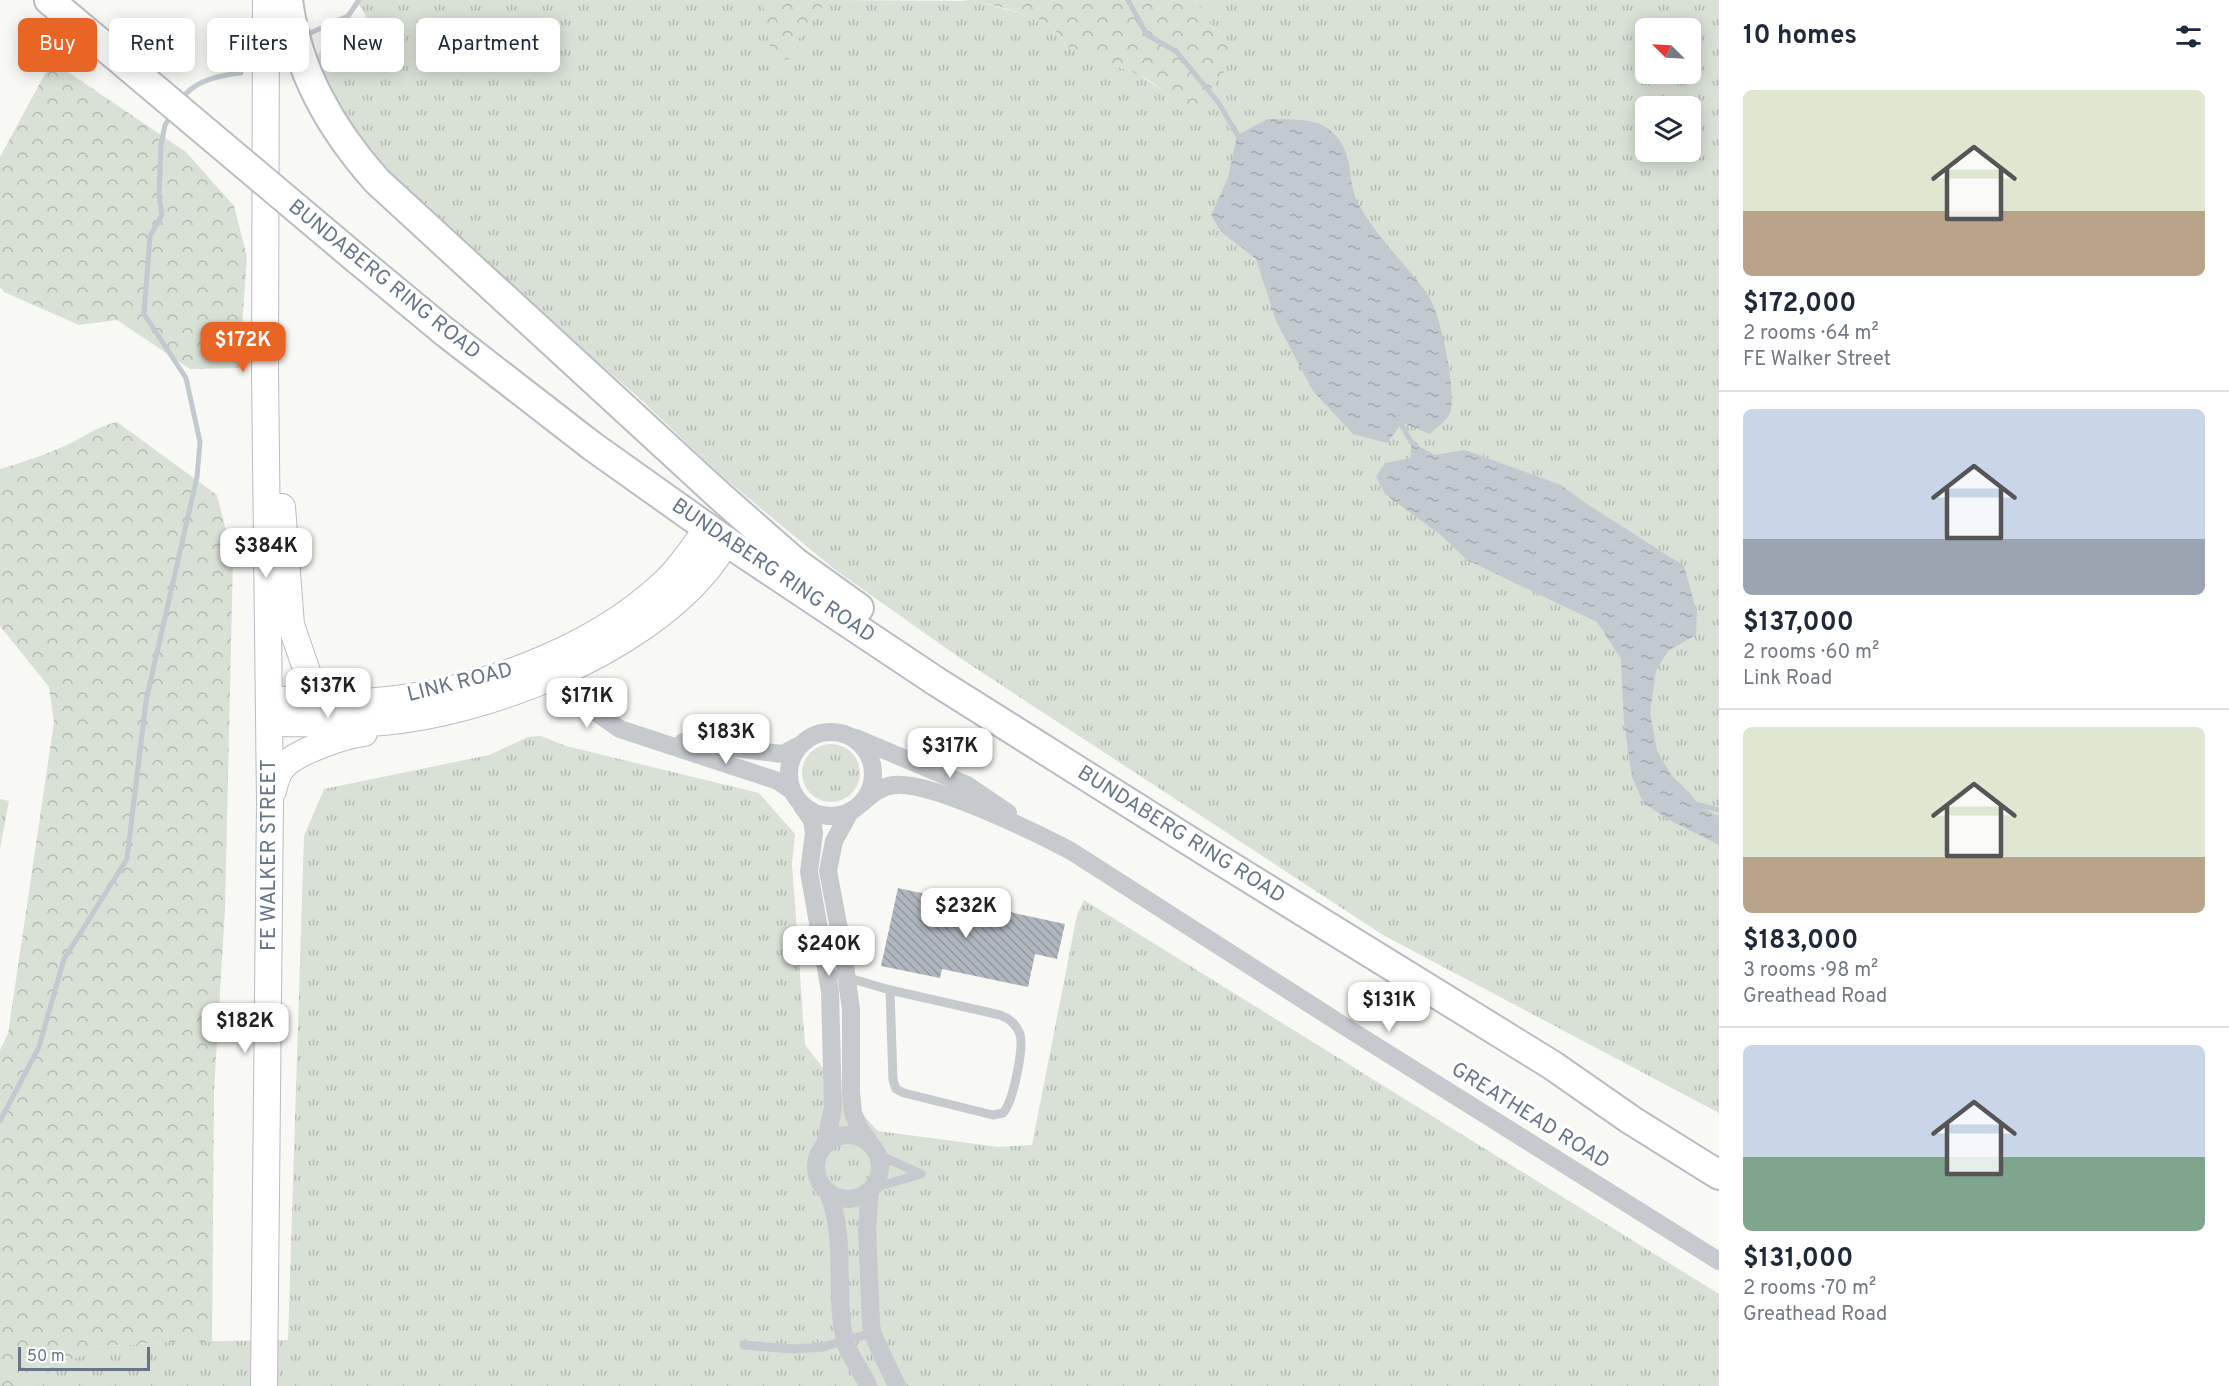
<!DOCTYPE html>
<meta charset="utf-8">
<style>
:root{--surface:#fff;--page:#f2f2f3;--text:#1f2937;--muted:#747a83;--line:#e0e1e3;--accent:#e96525}
body{margin:0;font-family:Overpass,sans-serif;background:var(--page);color:var(--text);height:100vh;display:flex;flex-direction:column;font-size:22px;white-space:nowrap}
*{box-sizing:border-box;margin:0}
p{font-size:20px;color:var(--muted)}
.icon{flex:none;width:33px;height:33px;fill:none;stroke:currentColor;stroke-width:2;stroke-linecap:round;stroke-linejoin:round}
.map{position:relative;flex:1;overflow:hidden}
.details{display:flex;flex-direction:column;background:var(--surface);width:510px}
.details>*{flex:none}
.banner{position:absolute;left:18px;top:18px;width:570px;height:54px;display:flex;gap:12px}
.needle{width:39px;rotate:294deg}
.controls{position:absolute;left:1635px;top:18px;display:grid;gap:12px}
.controls a{display:grid;place-items:center;width:66px;height:66px;border-radius:9px;background:var(--surface);box-shadow:0 3px 15px #0003;font-size:30px}
.scale{position:absolute;left:18px;bottom:15px;width:132px;box-sizing:border-box;padding-left:6px;border:3px solid #667688;border-top:0;font-size:16px;line-height:21px;white-space:nowrap;color:#667688;-webkit-text-stroke:4px #fff;paint-order:stroke}
.price{position:absolute;translate:-50% -51px;padding:0 14px;border-radius:12px;background:#fff;color:#222;font-size:20px;line-height:39px;filter:drop-shadow(0 2px 3px #0008)}
.price::after{content:'';position:absolute;left:50%;top:36px;width:18px;height:14px;margin-left:-9px;background:inherit;clip-path:polygon(0 0,100% 0,50% 100%)}
.price.selected{background:var(--accent);color:#fff}
ul{padding:0;list-style:none}
li{display:grid;align-content:center;gap:12px;height:318px;padding:0 24px}
li+li{border-top:2px solid var(--line)}
li span{display:grid;place-items:center;height:186px;border-radius:9px;color:#555}
li>.icon{margin-inline-start:auto}
span .icon{width:108px;height:108px;fill:#fffc;stroke-width:1}
li b{font-size:26px}
h2{display:flex;justify-content:space-between;align-items:center;height:72px;padding:0 24px;font-size:26px}
.chip{padding:0 21px;border-radius:9px;background:var(--surface);box-shadow:0 3px 15px #0003;font-size:21px;line-height:54px}
.chip.selected{background:var(--accent);color:#fff}
main{display:flex;flex:1;min-height:0}
.map>svg:first-child{display:block}
.grass{fill:url(#grass-tufts);fill-rule:evenodd}
.forest{fill:url(#forest-crowns)}
.water{fill:url(#water-ripples)}
.lines{fill:none;stroke-linecap:round;stroke-linejoin:round}
.stream{stroke:#c2cad0;stroke-width:5}
.building{fill:url(#building-back-hatch)}
.secondary-casing{stroke:#b8bdc2;stroke-width:28}
.primary-casing{stroke:#b9bdc1;stroke-width:32}
.lane{stroke:#c6c9cd;stroke-width:9}
.street{stroke:#c6c9cd;stroke-width:18}
.secondary{stroke:#fff;stroke-width:26}
.primary{stroke:#fff;stroke-width:28}
.primary-bridge-casing{stroke:#b9bdc1;stroke-width:32;stroke-linecap:butt}
.primary-bridge{stroke:#fff;stroke-width:28}
.labels{text-anchor:middle;dominant-baseline:central;stroke-width:6;stroke-linejoin:round;paint-order:stroke}
.street-label{font-size:21px;fill:#667688;stroke:#fff}
</style>
<main>
<div class="map">
<svg width="1719" height="1386" viewBox="0 0 1719 1386">
<defs>
<pattern id="grass-tufts" width="24" height="20" patternUnits="userSpaceOnUse" patternTransform="scale(1.5)"><rect width="24" height="20" fill="#d9e0d6"/><path d="M3 7l-1-3M5 7V3M7 7l1-3M15 17l-1-3M17 17v-4M19 17l1-3" fill="none" stroke="#b4bab3"/></pattern>
<pattern id="forest-crowns" width="20" height="18" patternUnits="userSpaceOnUse" patternTransform="scale(1.5)"><rect width="20" height="18" fill="#d9e0d6"/><path d="M2 6a3 3 0 1 1 6 0M12 15a3 3 0 1 1 6 0" fill="none" stroke="#b4bab3"/></pattern>
<pattern id="water-ripples" width="26" height="14" patternUnits="userSpaceOnUse" patternTransform="scale(1.5)"><rect width="26" height="14" fill="#c2cad0"/><path d="M2 4q2-2 4 0t4 0M15 11q2-2 4 0t4 0" fill="none" stroke="#a1a9af"/></pattern>
<pattern id="building-back-hatch" width="6" height="6" patternUnits="userSpaceOnUse" patternTransform="scale(1.5)"><rect width="6" height="6" fill="#afb6bd"/><path d="M-1 5l2 2M0 0l6 6M5-1l2 2" fill="none" stroke="#92999f"/></pattern>
</defs>
<rect width="100%" height="100%" fill="#f8f8f5"/>
<!-- grass -->
<g class="grass">
<path d="M359,0H762L788,60C800,36 809,14 833,0L974,1L1033,16L1054,28L1064,44L1096,59L1138,74L1166,93L1189,118L1224,34L1212,27L1195,0H1719V1113L1383,935L960,658L834,569L724,478L638,397L453,238L367,150L327,84L317,56L325,44C349,41 358,39 366,16L358,3ZM1646,28H1690V74H1646ZM1646,106H1690V152H1646Z"/>
<polygon points="541,736 566,746 759,793 795,834 792,864 805,1045 846,1097 878,1131 998,1147 1032,1145 1077,915 1084,900 1719,1294 1719,1386 24,1386 41,1372 98,1347 163,1342 288,1340 304,836 324,789 489,755 528,737"/>
<circle cx="831" cy="773" r="29"/>
<polygon points="0,799 9,801 0,848"/>
</g>
<!-- forest -->
<g class="forest">
<path d="M762,0H833C809,14 800,36 788,60L772,57Z"/>
<path d="M959,0H1195L1212,27L1224,34L1229,50L1224,72L1189,118C1174,102 1158,83 1137,74C1115,63 1085,60 1065,44C1059,40 1058,31 1051,26C1033,14 982,1 959,0Z"/>
<polygon points="46,72 68,72 186,152 234,206 247,257 239,368 190,369 117,320 79,325 4,292 0,287 0,157"/>
<path d="M117,422L217,495L233,558L225,909L214,1091L212,1342H163L98,1347L31,1381L24,1386H0V1050L8,1034L54,722L49,687L0,626V469C24,462 48,454 71,443C88,434 97,427 117,422Z"/>
</g>
<!-- water -->
<g class="water">
<path d="M1268,119C1287,120 1314,117 1330,130C1357,153 1345,180 1359,205C1378,239 1406,264 1428,295C1440,311 1459,398 1449,415C1445,422 1436,428 1430,434L1402,423L1387,443L1353,434L1313,391L1276,321L1256,259L1221,232L1211,215L1228,178L1237,135Z"/>
<polygon points="1411,442 1435,455 1465,450 1561,485 1584,502 1684,566 1697,613 1696,635 1668,651 1656,671 1650,712 1657,751 1672,776 1690,793 1700,807 1719,816 1719,845 1667,819 1643,802 1632,777 1624,723 1621,659 1597,622 1467,560 1442,536 1385,494 1376,476 1385,463 1411,458"/>
</g>
<g class="lines">
<!-- stream -->
<g class="stream">
<polyline points="1128,0 1147,35 1176,51 1218,102 1240,139"/>
<polyline points="308,34 348,16 359,0"/>
<path d="M182,99C193,81 221,75 241,73"/>
<polyline points="1398,418 1411,442 1416,445"/>
<polyline points="1692,803 1719,810"/>
<polyline points="0,1121 39,1047 64,959 127,859 146,701 197,477 200,442 186,378 144,314 150,236 162,215 159,196 161,145 165,125 172,114"/>
</g>
</g>
<!-- building -->
<polygon class="building" points="898,888 1065,924 1057,959 1035,954 1028,987 942,969 940,978 881,966"/>
<g class="lines">
<defs>
<g id="secondary">
<polyline points="282,507 291,625 311,683 323,696 337,701"/>
<path d="M269,699C301,701 333,704 365,702C469,695 589,654 665,582C682,566 694,546 708,528"/>
<path d="M270,723C307,723 345,725 383,722C488,713 637,654 706,571C714,562 720,551 727,542"/>
<path d="M273,791C275,781 278,769 288,762C305,749 343,736 364,733"/>
<polyline points="264,1386 270,802 265,370 266,0"/>
</g>
<g id="primary">
<polyline points="49,0 98,41"/>
<path d="M288,0C297,70 330,128 377,181L721,497L795,562L859,608"/>
<polyline points="358,260 445,332 592,446 727,542 937,682 1199,847 1552,1065 1631,1120 1719,1175"/>
</g>
</defs>
<!-- secondary casing -->
<use href="#secondary" class="secondary-casing"/>
<!-- primary casing -->
<use href="#primary" class="primary-casing"/>
<!-- lane -->
<g class="lane">
<polyline points="828,972 890,990"/>
<path d="M890,990L1000,1015C1009,1018 1016,1024 1020,1034C1024,1048 1013,1103 1003,1113L993,1115L904,1093L896,1089L893,1080Z"/>
<polyline points="873,1188 921,1174 886,1158 877,1151"/>
<polyline points="744,1345 793,1349 823,1347 872,1333"/>
</g>
<!-- street -->
<g class="street">
<polyline points="560,673 587,706 620,729 778,781 791,790"/>
<circle cx="831" cy="774" r="42"/>
<polyline points="856,738 967,785 1008,813"/>
<polyline points="683,742 783,754 798,746"/>
<path d="M862,803C872,794 880,787 894,785C929,780 1037,833 1071,851L1344,1026L1719,1261"/>
<polyline points="802,806 812,820 814,833 809,872 830,991 833,1108 825,1144"/>
<polyline points="850,812 834,841 828,871 843,950 851,1010 851,1091 853,1113 860,1129 870,1143"/>
<circle cx="848" cy="1167" r="32"/>
<polyline points="870,1191 867,1230 871,1322 872,1333 897,1386"/>
<path d="M829,1194C847,1242 834,1292 845,1341C849,1357 862,1370 868,1386"/>
</g>
<!-- secondary -->
<use href="#secondary" class="secondary"/>
<!-- primary -->
<use href="#primary" class="primary"/>
<defs>
<polyline id="primary-bridge" points="98,41 358,260"/>
</defs>
<!-- primary-bridge casing -->
<use href="#primary-bridge" class="primary-bridge-casing"/>
<!-- primary-bridge -->
<use href="#primary-bridge" class="primary-bridge"/>
</g>
<g class="labels">
<!-- street labels -->
<g class="street-label">
<text transform="translate(384 280) rotate(39)">BUNDABERG RING ROAD</text>
<text transform="translate(773 571) rotate(34)">BUNDABERG RING ROAD</text>
<text transform="translate(460 683) rotate(-14)">LINK ROAD</text>
<text transform="translate(1181 835) rotate(32)">BUNDABERG RING ROAD</text>
<text transform="translate(269 855) rotate(-90)">FE WALKER STREET</text>
<text transform="translate(1530 1116) rotate(32)">GREATHEAD ROAD</text>
</g>
</g>
</svg>
<div class="controls">
<a><svg class="needle" viewBox="-14 -14 28 28"><path d="M0-13l5 13h-10z" fill="#e53935"/><path d="M0 13l5-13h-10z" fill="#747a83"/></svg></a>
<a><svg class="icon" aria-label="layers" viewBox="0 0 24 24"><path d="M12 4l9 5-9 5-9-5zM3 14l9 5 9-5"/></svg></a>
</div>
<div class="scale">50 m</div>
<b class="price selected" style="left:243px;top:373px">$172K</b>
<b class="price" style="left:266px;top:579px">$384K</b>
<b class="price" style="left:328px;top:719px">$137K</b>
<b class="price" style="left:587px;top:729px">$171K</b>
<b class="price" style="left:726px;top:765px">$183K</b>
<b class="price" style="left:950px;top:779px">$317K</b>
<b class="price" style="left:966px;top:939px">$232K</b>
<b class="price" style="left:829px;top:977px">$240K</b>
<b class="price" style="left:1389px;top:1033px">$131K</b>
<b class="price" style="left:245px;top:1054px">$182K</b>
<div class="banner">
<a class="chip selected">Buy</a>
<a class="chip">Rent</a>
<a class="chip">Filters</a>
<a class="chip">New</a>
<a class="chip">Apartment</a>
</div>
</div>
<section class="details">
<h2>10 homes<svg class="icon" aria-label="filters" viewBox="0 0 24 24"><path d="M4 7h16M4 17h16"/><circle cx="9" cy="7" r="2"/><circle cx="15" cy="17" r="2"/></svg></h2>
<ul>
<li><span style="background:linear-gradient(#dfe7d0 65%,#b9a48a 0)"><svg class="icon" aria-label="home" viewBox="0 0 24 24"><path d="M3 11l9-7 9 7M6 9v11h12V9"/></svg></span><div><b>$172,000</b><p>2 rooms · 64 m²</p><p>FE Walker Street</p></div></li>
<li><span style="background:linear-gradient(#c9d6e8 70%,#9aa5b1 0)"><svg class="icon" aria-label="home" viewBox="0 0 24 24"><path d="M3 11l9-7 9 7M6 9v11h12V9"/></svg></span><div><b>$137,000</b><p>2 rooms · 60 m²</p><p>Link Road</p></div></li>
<li><span style="background:linear-gradient(#dfe7d0 70%,#b9a48a 0)"><svg class="icon" aria-label="home" viewBox="0 0 24 24"><path d="M3 11l9-7 9 7M6 9v11h12V9"/></svg></span><div><b>$183,000</b><p>3 rooms · 98 m²</p><p>Greathead Road</p></div></li>
<li><span style="background:linear-gradient(#c9d6e8 60%,#7fa58c 0)"><svg class="icon" aria-label="home" viewBox="0 0 24 24"><path d="M3 11l9-7 9 7M6 9v11h12V9"/></svg></span><div><b>$131,000</b><p>2 rooms · 70 m²</p><p>Greathead Road</p></div></li>
</ul>
</section>
</main>
